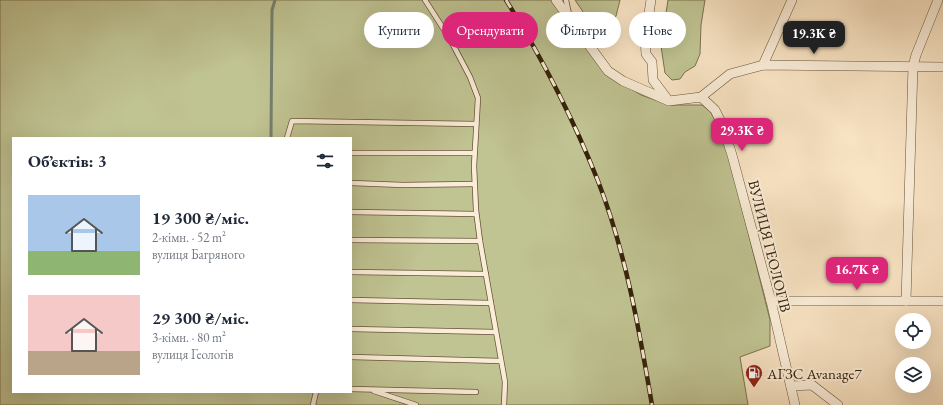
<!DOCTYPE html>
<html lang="uk">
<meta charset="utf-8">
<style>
:root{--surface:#fff;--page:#f6f6f7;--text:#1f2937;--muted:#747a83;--accent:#db2777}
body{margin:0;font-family:"EB Garamond",serif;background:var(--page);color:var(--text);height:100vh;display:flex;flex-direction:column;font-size:15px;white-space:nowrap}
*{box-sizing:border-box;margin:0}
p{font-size:13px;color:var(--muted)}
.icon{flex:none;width:22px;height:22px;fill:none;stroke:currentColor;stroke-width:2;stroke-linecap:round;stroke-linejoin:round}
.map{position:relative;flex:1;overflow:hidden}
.side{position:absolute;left:12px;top:137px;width:340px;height:256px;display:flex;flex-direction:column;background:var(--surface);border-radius:0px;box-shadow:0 4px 16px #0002}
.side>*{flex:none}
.top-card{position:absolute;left:364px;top:12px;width:380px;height:36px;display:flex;gap:8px}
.controls{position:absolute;left:895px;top:313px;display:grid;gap:8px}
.controls a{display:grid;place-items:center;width:36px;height:36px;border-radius:50%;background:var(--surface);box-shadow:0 4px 16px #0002;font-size:20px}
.price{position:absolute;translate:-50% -34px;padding:0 9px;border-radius:8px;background:var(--accent);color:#fff;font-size:13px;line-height:26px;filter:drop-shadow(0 1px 2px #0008)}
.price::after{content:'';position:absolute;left:50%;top:24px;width:12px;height:9px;margin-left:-6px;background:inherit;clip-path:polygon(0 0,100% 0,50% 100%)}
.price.current{background:#222;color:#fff}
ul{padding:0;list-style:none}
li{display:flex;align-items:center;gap:12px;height:100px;padding:0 16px}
li span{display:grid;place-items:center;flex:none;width:112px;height:80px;border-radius:0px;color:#555}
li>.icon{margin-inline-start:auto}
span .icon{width:48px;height:48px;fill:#fffc;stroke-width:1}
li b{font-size:17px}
h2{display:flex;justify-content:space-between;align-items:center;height:48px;padding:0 16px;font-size:17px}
.pill{padding:0 14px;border-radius:18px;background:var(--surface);box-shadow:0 4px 16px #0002;font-size:14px;line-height:36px}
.pill.current{background:var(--accent);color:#fff}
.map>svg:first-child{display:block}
.green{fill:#c0c392;stroke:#7b724e;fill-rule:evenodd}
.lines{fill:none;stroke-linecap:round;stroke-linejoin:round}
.stream{stroke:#74806d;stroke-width:3}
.service-casing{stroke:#665238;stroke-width:6}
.minor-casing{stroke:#665238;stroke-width:10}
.service{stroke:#faedd8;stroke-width:4.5}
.minor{stroke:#faedd8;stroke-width:9}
.rail-casing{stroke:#362209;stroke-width:4.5}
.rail{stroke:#faedd8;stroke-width:3;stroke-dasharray:9;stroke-linecap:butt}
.labels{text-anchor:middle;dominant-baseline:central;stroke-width:4;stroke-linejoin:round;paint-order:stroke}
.street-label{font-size:15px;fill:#362209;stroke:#faedd8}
.poi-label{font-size:15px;fill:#362209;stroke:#faedd8;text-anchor:start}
</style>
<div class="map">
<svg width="943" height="405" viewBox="0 0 943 405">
<rect width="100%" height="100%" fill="#f8e3c3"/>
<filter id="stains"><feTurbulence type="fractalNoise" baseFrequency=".005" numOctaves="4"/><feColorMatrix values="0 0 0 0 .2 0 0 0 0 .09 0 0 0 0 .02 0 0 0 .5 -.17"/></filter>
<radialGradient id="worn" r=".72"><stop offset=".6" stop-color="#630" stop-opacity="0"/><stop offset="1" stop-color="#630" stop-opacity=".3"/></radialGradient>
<!-- green -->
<g class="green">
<path d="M0,0H551L606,74L641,95L669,105H702L710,111L718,125L729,156L770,320V346L740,357L748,405H0ZM13,138H351V392H13Z"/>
<polygon points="575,0 620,0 616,16 609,27 603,29 594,28"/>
<polygon points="668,0 705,0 701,25 700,54 695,66 685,72 680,79 672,80 665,73 661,46"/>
</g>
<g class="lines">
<!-- stream -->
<polyline class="stream" points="271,138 272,10 275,0"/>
<defs>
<g id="service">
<polyline points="425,0 450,39 470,77 478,98 474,166 476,210 480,241 505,382 504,405"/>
<polyline points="566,0 569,14"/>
<polyline points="287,138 292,121 476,124"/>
<polyline points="351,153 474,153"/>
<polyline points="351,183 403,185 474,184"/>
<polyline points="351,212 476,214"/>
<polyline points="351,240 480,241"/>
<polyline points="351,272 486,274"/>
<polyline points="351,300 491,303"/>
<polyline points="351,329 495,332"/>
<polyline points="351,357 501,361"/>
<polyline points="351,389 476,392"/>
<polyline points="374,391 416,405"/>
<polyline points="313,405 316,392"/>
</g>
<g id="minor">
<polyline points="556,0 608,71 623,81 669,101 701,97 715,110 722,124 732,155 771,301 795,405"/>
<polyline points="651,0 645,39 646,54 652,62 653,80 668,100"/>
<polyline points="763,65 792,0"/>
<polyline points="701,97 730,74 763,65 943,67"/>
<polyline points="771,301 943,301"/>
<polyline points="906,301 913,66 916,55 938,0"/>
<polyline points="791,386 812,385 838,405"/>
</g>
</defs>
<!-- service casing -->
<use href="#service" class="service-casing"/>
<!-- minor casing -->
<use href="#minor" class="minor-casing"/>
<!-- service -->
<use href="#service" class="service"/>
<!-- minor -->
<use href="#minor" class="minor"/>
<defs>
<path id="rail" d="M506,0C542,58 573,118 598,181C626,253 639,329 652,405"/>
</defs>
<!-- rail casing -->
<use href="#rail" class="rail-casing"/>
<!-- rail -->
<use href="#rail" class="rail"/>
</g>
<!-- icons -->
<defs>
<symbol id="fuel-pin" viewBox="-11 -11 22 30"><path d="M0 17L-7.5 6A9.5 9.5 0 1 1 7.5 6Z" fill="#8f2418" stroke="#faedd8"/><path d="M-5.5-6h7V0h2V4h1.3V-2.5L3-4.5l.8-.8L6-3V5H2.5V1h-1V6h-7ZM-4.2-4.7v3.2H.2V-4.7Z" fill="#fff"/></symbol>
</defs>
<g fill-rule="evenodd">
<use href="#fuel-pin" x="744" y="363" width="20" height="27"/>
</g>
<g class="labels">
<!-- street labels -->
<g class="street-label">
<text transform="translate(770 246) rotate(76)">ВУЛИЦЯ ГЕОЛОГІВ</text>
</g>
<!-- poi labels -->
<g class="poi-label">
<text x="767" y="373">АГЗС Avanage7</text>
</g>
</g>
<rect width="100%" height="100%" filter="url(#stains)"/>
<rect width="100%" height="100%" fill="url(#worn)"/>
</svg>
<div class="controls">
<a><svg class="icon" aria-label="locate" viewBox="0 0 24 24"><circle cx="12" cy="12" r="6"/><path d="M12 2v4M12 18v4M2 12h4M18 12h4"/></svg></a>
<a><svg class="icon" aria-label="layers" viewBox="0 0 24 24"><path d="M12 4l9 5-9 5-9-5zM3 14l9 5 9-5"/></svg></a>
</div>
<b class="price current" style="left:814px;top:55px">19.3K ₴</b>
<b class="price" style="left:742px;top:152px">29.3K ₴</b>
<b class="price" style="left:857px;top:291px">16.7K ₴</b>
<div class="top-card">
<a class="pill">Купити</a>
<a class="pill current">Орендувати</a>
<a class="pill">Фільтри</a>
<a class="pill">Нове</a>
</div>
<section class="side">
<h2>Об’єктів: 3<svg class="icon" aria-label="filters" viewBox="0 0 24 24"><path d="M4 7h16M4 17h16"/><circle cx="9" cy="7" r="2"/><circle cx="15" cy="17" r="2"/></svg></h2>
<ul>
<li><span style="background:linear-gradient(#a9c7e8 70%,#8fb573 0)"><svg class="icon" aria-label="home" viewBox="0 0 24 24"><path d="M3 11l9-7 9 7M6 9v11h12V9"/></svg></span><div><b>19 300 ₴/міс.</b><p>2-кімн. · 52 m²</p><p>вулиця Багряного</p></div></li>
<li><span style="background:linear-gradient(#f6c9c9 70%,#b9a48a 0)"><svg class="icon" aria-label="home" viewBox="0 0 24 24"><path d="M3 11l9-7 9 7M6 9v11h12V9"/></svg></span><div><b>29 300 ₴/міс.</b><p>3-кімн. · 80 m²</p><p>вулиця Геологів</p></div></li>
</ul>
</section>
</div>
